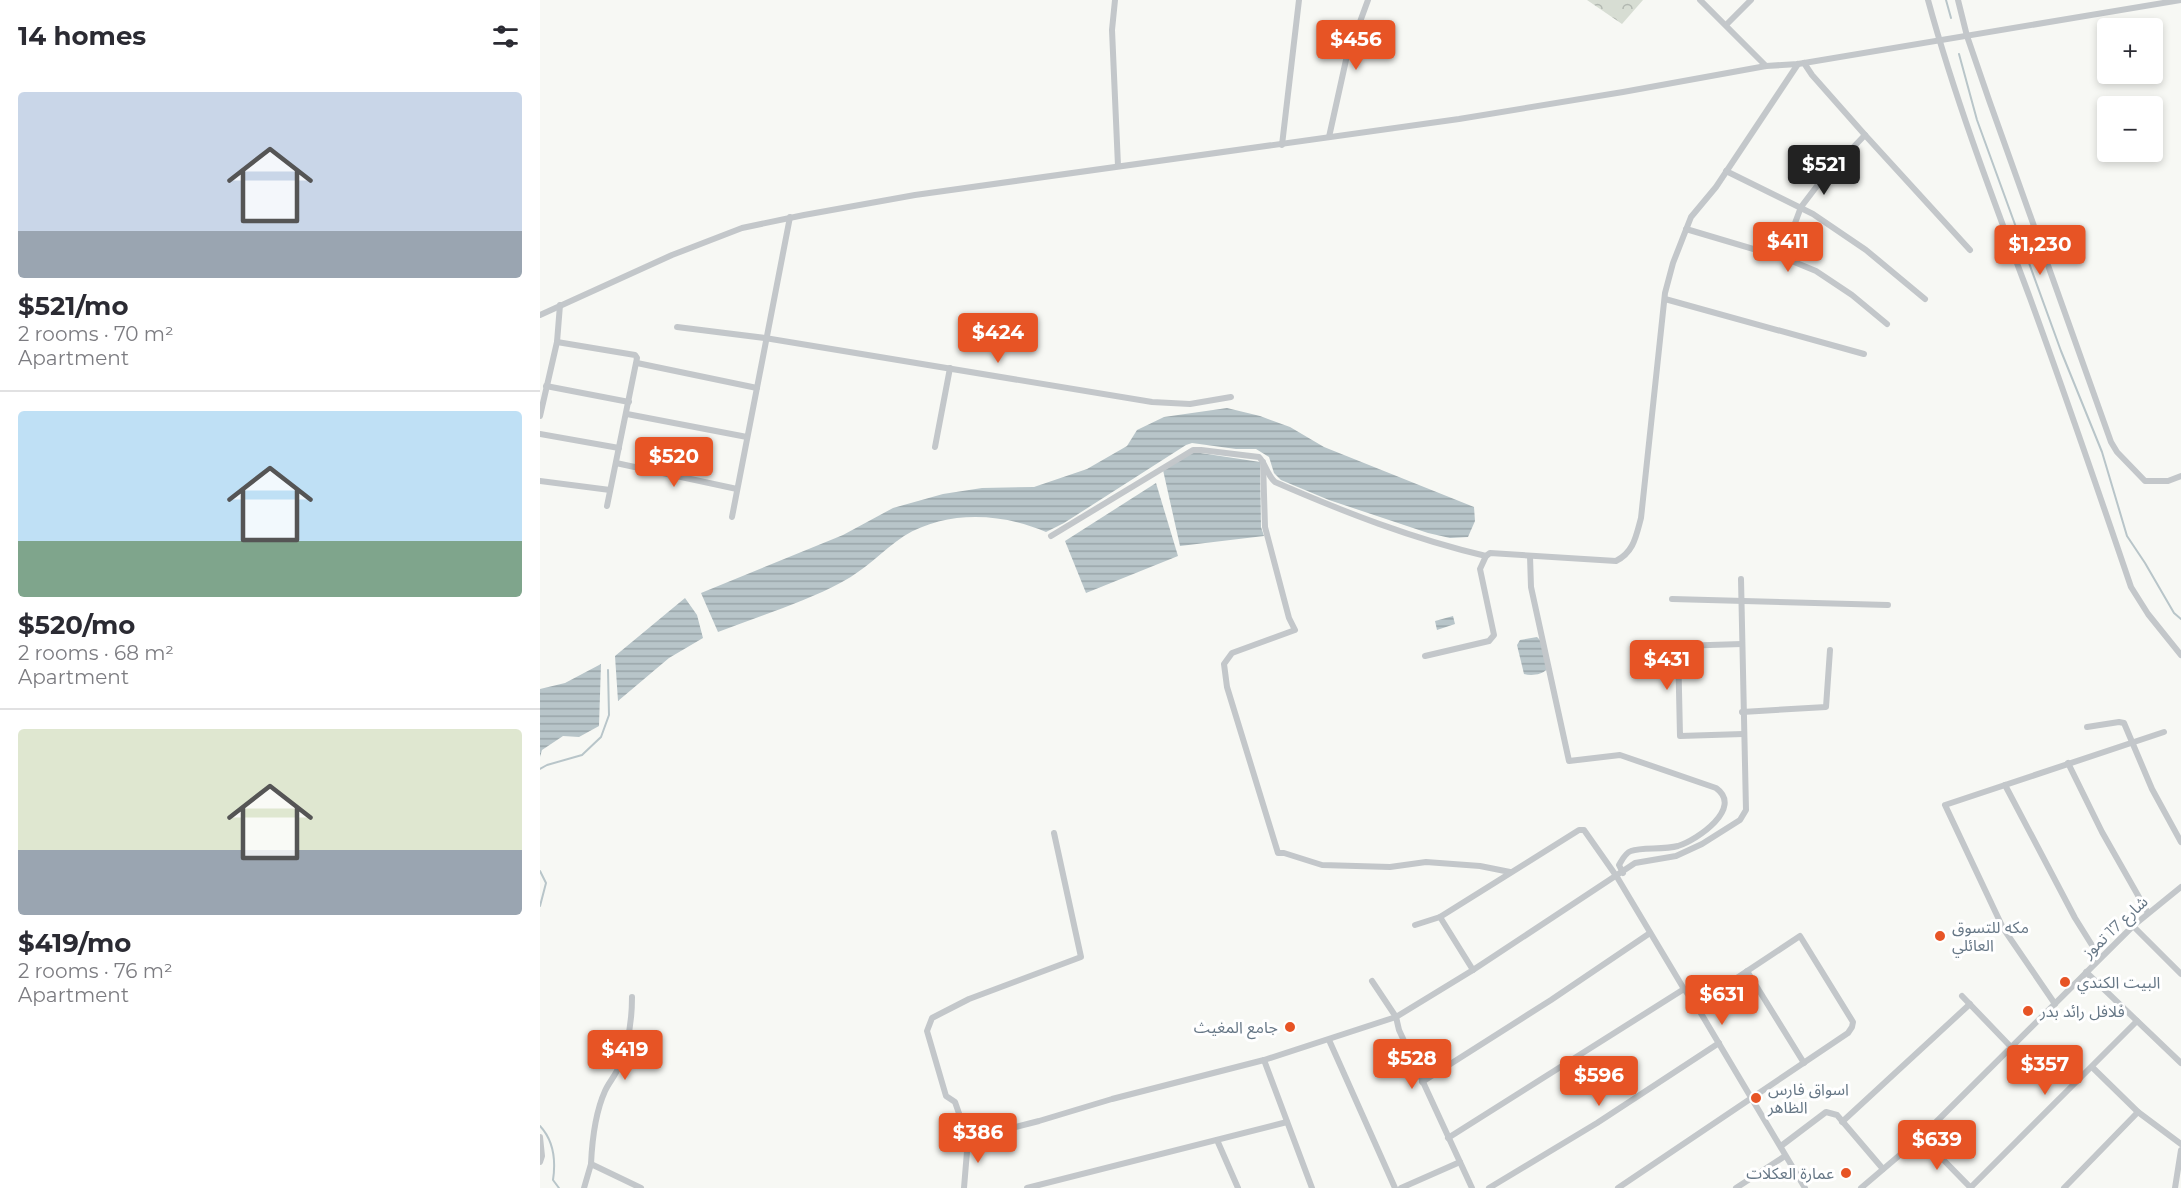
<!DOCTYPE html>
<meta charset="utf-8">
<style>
:root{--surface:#fff;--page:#f7f7f7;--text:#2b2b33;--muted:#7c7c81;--line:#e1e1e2;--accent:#e75425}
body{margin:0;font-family:Montserrat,"Noto Sans Arabic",sans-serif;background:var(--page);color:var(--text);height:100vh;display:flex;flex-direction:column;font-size:22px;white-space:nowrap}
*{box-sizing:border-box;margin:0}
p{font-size:20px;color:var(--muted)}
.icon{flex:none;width:33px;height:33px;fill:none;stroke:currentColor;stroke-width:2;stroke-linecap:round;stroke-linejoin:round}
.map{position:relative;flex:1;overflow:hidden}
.side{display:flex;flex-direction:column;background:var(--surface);width:540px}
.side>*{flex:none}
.buttons{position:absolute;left:1557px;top:18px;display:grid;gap:12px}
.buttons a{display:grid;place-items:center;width:66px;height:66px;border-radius:6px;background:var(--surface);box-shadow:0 3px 9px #0003;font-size:30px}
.price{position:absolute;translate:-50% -51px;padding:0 14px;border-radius:6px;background:var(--accent);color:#fff;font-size:20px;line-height:39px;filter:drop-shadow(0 2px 3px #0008)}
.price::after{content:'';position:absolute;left:50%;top:36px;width:18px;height:14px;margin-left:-9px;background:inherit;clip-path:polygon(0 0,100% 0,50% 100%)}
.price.active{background:#222;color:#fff}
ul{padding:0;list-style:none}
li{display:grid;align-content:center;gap:12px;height:318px;padding:0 18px}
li+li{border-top:2px solid var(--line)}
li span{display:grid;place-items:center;height:186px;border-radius:6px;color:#555}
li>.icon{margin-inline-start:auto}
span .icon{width:108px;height:108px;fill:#fffc;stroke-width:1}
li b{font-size:26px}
h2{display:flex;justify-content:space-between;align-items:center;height:72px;padding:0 18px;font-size:26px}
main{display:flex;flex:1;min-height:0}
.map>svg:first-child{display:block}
.forest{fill:url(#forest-crowns)}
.water{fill:url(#water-rules)}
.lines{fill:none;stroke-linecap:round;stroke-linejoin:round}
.stream{stroke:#b8c5c9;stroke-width:2}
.minor{stroke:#c3c7ca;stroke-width:6}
.poi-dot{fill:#e75425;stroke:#fff;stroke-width:2}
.labels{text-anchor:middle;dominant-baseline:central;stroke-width:6;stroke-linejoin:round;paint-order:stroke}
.poi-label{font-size:16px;fill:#667786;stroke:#fff;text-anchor:start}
.street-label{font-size:16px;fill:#667786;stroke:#fff}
</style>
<main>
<section class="side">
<h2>14 homes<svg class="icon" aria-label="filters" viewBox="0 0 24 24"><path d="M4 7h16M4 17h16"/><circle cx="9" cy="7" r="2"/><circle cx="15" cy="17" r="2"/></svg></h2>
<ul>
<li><span style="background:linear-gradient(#c9d6e8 75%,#9aa5b1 0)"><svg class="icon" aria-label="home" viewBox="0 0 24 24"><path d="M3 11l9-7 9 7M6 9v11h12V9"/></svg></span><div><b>$521/mo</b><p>2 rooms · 70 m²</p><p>Apartment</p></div></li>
<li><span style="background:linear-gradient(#bfe0f5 70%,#7fa58c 0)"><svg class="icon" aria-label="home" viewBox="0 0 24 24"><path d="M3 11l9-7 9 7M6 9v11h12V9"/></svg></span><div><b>$520/mo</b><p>2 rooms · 68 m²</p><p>Apartment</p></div></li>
<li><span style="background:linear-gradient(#dfe7d0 65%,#9aa5b1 0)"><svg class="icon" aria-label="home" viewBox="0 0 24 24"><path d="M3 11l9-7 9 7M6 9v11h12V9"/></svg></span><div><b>$419/mo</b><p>2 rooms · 76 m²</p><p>Apartment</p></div></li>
</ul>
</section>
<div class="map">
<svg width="1641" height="1188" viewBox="0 0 1641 1188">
<defs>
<pattern id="forest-crowns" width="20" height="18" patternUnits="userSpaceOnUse" patternTransform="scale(1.5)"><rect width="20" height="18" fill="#d7ddd3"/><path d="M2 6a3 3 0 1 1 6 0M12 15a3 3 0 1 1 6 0" fill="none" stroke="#b2b8b1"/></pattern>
<pattern id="water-rules" width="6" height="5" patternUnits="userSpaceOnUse" patternTransform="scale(1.5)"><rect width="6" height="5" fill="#b8c5c9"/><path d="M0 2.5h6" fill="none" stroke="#99a5a9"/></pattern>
</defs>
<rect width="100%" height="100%" fill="#f7f8f4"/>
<!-- forest -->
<polygon class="forest" points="1047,0 1103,0 1082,24"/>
<!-- water -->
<g class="water">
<path d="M687,408L720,416L750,427L784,447L934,507L935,521L928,537L910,538L888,533L789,500L741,480L734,473L729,457L716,449H696L652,443L646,445L524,523L506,532C462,513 407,510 364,536C342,551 325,570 302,582C263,603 219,616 178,632L161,593L303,535L353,508L403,494L442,488L494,487L547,469L587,446L597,430L624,417Z"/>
<polygon points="654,452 720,462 721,527 724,536 640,546 623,470"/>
<polygon points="616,483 638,556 546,593 525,541"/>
<polygon points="145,598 157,615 163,638 129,658 78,701 75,656"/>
<polygon points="913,616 915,624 897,630 895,621"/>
<path d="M997,637L1001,641L1007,669C1002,675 991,676 984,674L977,645L980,640Z"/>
<polygon points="61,664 59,726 39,737 23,736 2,750 0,757 0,689 25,683"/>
</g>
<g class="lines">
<!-- stream -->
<g class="stream">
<polyline points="1406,0 1411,18"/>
<polyline points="1419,54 1437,120 1521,351 1562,452 1587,536 1605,563 1634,613 1641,619"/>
<polyline points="0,769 7,765 42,755 61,737 69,715 68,670"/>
<polyline points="0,871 6,883 0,906"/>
<path d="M0,1126C14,1141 16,1160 13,1180L19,1188"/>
</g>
<!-- minor -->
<g class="minor">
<polyline points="575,0 572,30 578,166"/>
<polyline points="1160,0 1226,66"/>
<path d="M1388,0C1416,102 1453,199 1490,298C1525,394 1558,490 1591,587L1608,614L1641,655"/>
<polyline points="1418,0 1427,36 1449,100 1571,442 1577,452 1605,481 1628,481 1641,476"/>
<polyline points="1186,25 1211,0"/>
<polyline points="1264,63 1272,75 1325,135 1430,250"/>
<polyline points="789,137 806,60 828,0"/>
<polyline points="742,145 759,0"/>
<polyline points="1186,171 1273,214 1326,250 1385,299"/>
<polyline points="1146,229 1247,259 1276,271 1312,295 1347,324"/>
<polyline points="1242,258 1261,207 1280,182 1325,135"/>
<polyline points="1125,299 1324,354"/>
<polyline points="20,305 17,342 95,355 97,358 67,506"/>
<polyline points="0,315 132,255 202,228 264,215 375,195 919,119 1083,92 1226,66 1258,64 1641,0"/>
<polyline points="137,327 225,338 612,402 650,404 691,397"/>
<polyline points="97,363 217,388"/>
<polyline points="6,386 89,402"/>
<polyline points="87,414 207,437"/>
<polyline points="0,416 17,342"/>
<polyline points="0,434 79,448"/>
<polyline points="395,447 410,368"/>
<polyline points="723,462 725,527 749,618 755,630 692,653 684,664 687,687 738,853 744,853 782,865 850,867 886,862 940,866 970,872"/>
<polyline points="76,463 197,489"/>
<polyline points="0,481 70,490"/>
<polyline points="192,517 250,217"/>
<path d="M511,536L653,450H661L719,457C726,464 727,475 735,482C804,512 873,539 946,556"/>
<path d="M990,556L991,587L1029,761L1080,755L1176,788C1204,808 1157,840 1138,846C1123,850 1102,847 1091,851C1085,853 1082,860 1079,865L1083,873"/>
<polyline points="1132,599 1348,605"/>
<polyline points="1202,644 1138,646 1140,736 1203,734"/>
<path d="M885,656L949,641L954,635L940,569L946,556L950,553L1076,561C1094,552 1096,536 1101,518L1125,293L1133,263L1151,217L1176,187L1258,64"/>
<polyline points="1202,712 1286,707 1290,650"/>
<polyline points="1547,727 1579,722 1584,723 1612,789 1641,842"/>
<polyline points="1528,763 1562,832 1608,913"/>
<polyline points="1465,785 1535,918 1560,958"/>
<polyline points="900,917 933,970"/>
<polyline points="875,925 900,917 1039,830 1044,830 1077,877 1144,989 1156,1005 1265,1188"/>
<polyline points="1593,926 1641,974"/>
<polyline points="1207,971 1264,1063"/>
<polyline points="1546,972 1641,1063"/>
<polyline points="832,981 856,1017 859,1030 932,1188"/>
<polyline points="1422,996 1471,1047"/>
<polyline points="1515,1004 1463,928 1405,805 1624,732"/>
<polyline points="789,1040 855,1188"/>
<polyline points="724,1060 772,1188"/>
<polyline points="1552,1067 1598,1112 1641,1144"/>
<polyline points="882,1082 1011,1000 1110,933"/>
<polyline points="1302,1122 1430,1004"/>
<polyline points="0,1137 2,1156 0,1162"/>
<polyline points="1381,1137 1431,1188"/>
<polyline points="908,1138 1144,989"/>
<polyline points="428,1139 499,1121 572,1099 724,1060 856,1017 933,970 1095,863 1136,856 1162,844 1200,820 1206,810 1201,579"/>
<polyline points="677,1140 698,1188"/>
<polyline points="1241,1146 1286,1112 1297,1115 1343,1169"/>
<path d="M51,1164C52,1142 56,1111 65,1091C69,1082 76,1075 79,1066C88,1045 92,1020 92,997"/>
<polyline points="44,1188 51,1164 101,1188"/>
<polyline points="424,1188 428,1139 415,1102 406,1096 387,1031 392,1018 429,999 541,957 514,833"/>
<polyline points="487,1188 747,1122"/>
<polyline points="861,1188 920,1162"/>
<polyline points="949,1188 1057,1123 1179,1043"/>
<polyline points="1078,1188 1308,1033 1312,1027 1313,1022 1260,936 1156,1005"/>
<polyline points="1196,1188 1245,1156"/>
<polyline points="1321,1188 1381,1137 1593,926 1641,887"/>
<polyline points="1430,1188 1597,1021"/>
<polyline points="1524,1188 1598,1112"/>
<polyline points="1635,1188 1641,1150"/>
</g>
</g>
<!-- markers -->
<g class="poi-dot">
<circle cx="1400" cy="936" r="6"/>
<circle cx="1525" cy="982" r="6"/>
<circle cx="1488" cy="1011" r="6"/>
<circle cx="750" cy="1027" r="6"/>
<circle cx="1216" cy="1098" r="6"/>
<circle cx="1306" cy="1173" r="6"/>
</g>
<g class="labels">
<!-- poi labels -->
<g class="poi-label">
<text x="1412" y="927">مكه للتسوق<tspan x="1412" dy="18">العائلي</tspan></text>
<text x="1537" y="982">البيت الكندي</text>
<text x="1500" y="1011">فلافل رائد بدر</text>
<text x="738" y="1027" text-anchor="end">جامع المغيث</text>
<text x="1228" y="1089">اسواق فارس<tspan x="1228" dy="18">الظاهر</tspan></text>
<text x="1294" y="1173" text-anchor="end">عمارة العكلات</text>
</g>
<!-- street labels -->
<g class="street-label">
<text transform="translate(1575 927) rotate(-43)">شارع 17 تموز</text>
</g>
</g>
</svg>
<div class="buttons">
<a>+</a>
<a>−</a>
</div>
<b class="price" style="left:816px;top:71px">$456</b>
<b class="price active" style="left:1284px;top:196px">$521</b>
<b class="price" style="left:1248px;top:273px">$411</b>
<b class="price" style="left:1500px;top:276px">$1,230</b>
<b class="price" style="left:458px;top:364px">$424</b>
<b class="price" style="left:134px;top:488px">$520</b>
<b class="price" style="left:1127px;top:691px">$431</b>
<b class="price" style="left:1182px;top:1026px">$631</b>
<b class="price" style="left:85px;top:1081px">$419</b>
<b class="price" style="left:872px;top:1090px">$528</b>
<b class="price" style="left:1505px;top:1096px">$357</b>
<b class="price" style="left:1059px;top:1107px">$596</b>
<b class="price" style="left:438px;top:1164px">$386</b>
<b class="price" style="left:1397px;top:1171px">$639</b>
</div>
</main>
